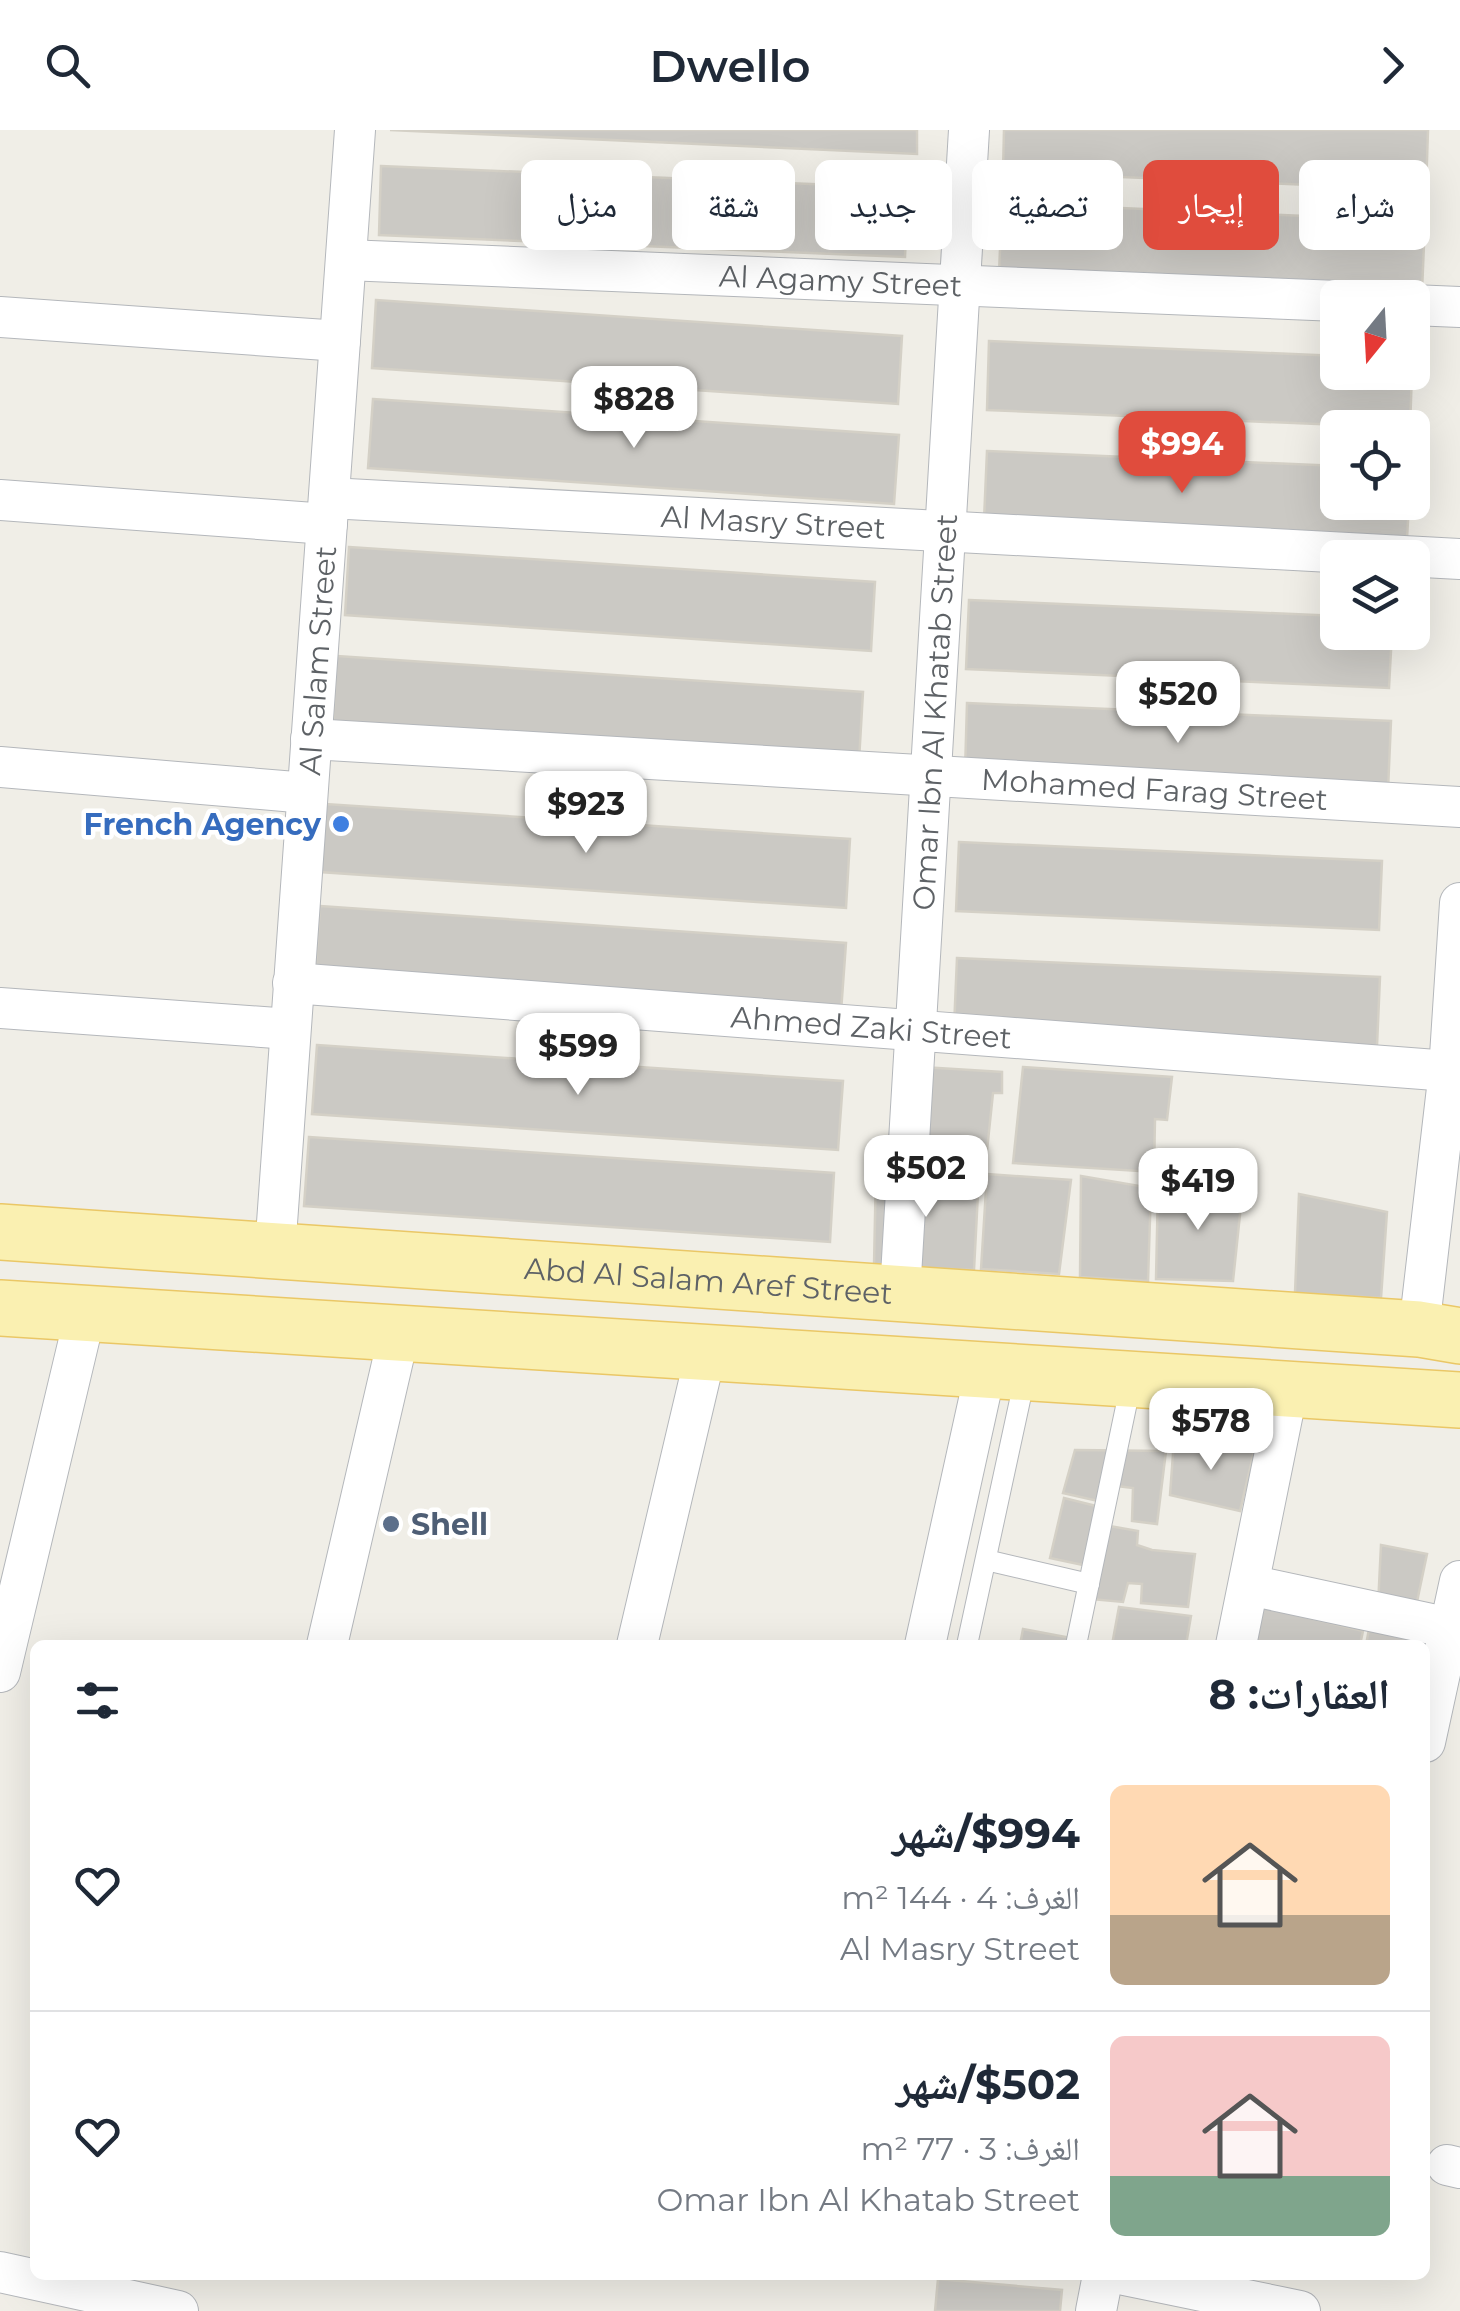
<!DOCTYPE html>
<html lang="ar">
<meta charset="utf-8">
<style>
:root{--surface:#fff;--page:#f6f6f7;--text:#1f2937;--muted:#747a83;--line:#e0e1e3;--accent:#e04c3d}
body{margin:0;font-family:Montserrat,"Noto Naskh Arabic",sans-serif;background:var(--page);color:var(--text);direction:rtl;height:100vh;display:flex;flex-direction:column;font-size:38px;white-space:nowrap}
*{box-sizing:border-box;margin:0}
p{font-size:32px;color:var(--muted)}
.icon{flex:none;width:55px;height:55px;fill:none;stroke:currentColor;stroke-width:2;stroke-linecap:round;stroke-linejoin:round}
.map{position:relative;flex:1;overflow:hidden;direction:ltr}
.details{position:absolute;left:30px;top:1510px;width:1400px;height:640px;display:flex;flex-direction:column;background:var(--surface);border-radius:15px;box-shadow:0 10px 40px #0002;direction:rtl}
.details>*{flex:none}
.guide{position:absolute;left:30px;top:30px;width:1400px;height:90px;direction:rtl;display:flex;gap:20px}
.needle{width:65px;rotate:198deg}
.tools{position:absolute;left:1320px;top:150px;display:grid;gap:20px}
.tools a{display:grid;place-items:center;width:110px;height:110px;border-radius:15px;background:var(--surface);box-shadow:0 10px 40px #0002;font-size:50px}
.price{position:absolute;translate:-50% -85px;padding:0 22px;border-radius:20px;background:#fff;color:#222;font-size:32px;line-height:65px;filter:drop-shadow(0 2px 5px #0008)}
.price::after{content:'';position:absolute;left:50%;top:60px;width:30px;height:22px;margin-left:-15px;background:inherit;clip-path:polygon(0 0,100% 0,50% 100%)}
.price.selected{background:var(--accent);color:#fff}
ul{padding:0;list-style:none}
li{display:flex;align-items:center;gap:30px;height:250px;padding:0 40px}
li+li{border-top:2px solid var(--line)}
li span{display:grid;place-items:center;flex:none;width:280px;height:200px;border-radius:15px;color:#555}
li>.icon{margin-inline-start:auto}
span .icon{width:120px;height:120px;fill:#fffc;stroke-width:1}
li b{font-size:42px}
h2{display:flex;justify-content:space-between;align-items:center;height:120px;padding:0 40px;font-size:42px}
.tag{padding:0 35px;border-radius:15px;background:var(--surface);box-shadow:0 10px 40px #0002;font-size:35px;line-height:90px}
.tag.selected{background:var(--accent);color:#fff}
header{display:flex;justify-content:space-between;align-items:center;height:130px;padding:0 40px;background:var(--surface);font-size:45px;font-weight:600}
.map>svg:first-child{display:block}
.building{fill:#cbc9c4;stroke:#d4d0c6;stroke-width:2.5}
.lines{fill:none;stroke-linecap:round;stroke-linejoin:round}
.service-casing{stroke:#b4b7bb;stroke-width:22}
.minor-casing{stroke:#b4b7bb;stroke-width:42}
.primary-casing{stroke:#eac766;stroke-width:58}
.service{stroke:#fff;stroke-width:20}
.minor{stroke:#fff;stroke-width:40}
.primary{stroke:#faf0b1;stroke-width:55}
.shop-dot{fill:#3f7fe0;stroke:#fff;stroke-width:4}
.service-dot{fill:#5c6f8a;stroke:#fff;stroke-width:4}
.labels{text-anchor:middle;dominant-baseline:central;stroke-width:9;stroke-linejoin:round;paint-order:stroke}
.street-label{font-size:30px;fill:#5e6266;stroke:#fff}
.shop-label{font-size:30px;font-weight:bold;fill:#366cbe;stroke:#fff;text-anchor:end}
.service-label{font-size:30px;font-weight:bold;fill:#4e5e75;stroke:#fff;text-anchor:start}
</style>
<header><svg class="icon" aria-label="forward" viewBox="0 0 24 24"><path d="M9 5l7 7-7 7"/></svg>Dwello<svg class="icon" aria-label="search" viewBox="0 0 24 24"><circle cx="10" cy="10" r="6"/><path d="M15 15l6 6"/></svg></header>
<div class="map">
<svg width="1460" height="2181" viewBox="0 0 1460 2181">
<rect width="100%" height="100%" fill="#f0eee7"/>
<!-- building -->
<g class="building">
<polygon points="390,0 917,0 917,24"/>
<polygon points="1004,0 1428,0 1426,60 1003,42"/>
<polygon points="381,36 908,58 905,127 379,105"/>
<polygon points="1002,73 1425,91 1422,161 999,143"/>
<polygon points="376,170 902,206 898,274 372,238"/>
<polygon points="989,211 1338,226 1338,242 1412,242 1410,298 987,280"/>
<polygon points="373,269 899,305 894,374 368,338"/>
<polygon points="987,321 1338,336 1338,372 1409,372 1407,409 984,390"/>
<polygon points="349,417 875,452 871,521 345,485"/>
<polygon points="969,470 1338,486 1338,502 1392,502 1389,558 966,539"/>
<polygon points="337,526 863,562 859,631 333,595"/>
<polygon points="967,573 1391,591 1388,660 965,642"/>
<polygon points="325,674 850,709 846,778 320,742"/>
<polygon points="959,712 1382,731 1379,800 956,781"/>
<polygon points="320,776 846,813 841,882 315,845"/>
<polygon points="957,828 1380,847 1377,916 954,898"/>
<polygon points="317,915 843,951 838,1020 312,984"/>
<polygon points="922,937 1002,942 1002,963 993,963 986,1030 918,1027"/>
<polygon points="1023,937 1172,947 1167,990 1155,989 1154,1042 1013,1033"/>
<polygon points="309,1007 834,1043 830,1112 304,1076"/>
<polygon points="876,1039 979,1044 974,1140 874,1136"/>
<polygon points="987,1044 1071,1050 1059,1144 981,1139"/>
<polygon points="1081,1046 1151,1058 1148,1151 1080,1147"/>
<polygon points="1243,1056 1233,1151 1156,1149 1158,1057"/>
<polygon points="1299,1064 1387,1082 1381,1168 1295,1163"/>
<polygon points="1174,1310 1255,1317 1240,1381 1170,1365"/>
<polygon points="1075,1320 1166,1321 1157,1394 1132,1391 1133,1358 1100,1354 1098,1371 1063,1363"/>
<polygon points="1064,1368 1096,1376 1083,1435 1050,1428"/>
<polygon points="1104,1395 1138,1401 1137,1415 1152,1420 1195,1424 1188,1477 1141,1473 1142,1454 1128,1453 1123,1472 1090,1469"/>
<polygon points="1381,1415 1427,1424 1414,1486 1378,1476"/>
<polygon points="1254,1475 1363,1501 1360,1515 1245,1515"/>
<polygon points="1119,1477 1191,1486 1186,1515 1112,1515"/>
<polygon points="1023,1499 1071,1508 1070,1515 1020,1515"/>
<polygon points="1369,1499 1418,1512 1417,1515 1366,1515"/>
<polygon points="938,2149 1062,2160 1060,2181 935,2181"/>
</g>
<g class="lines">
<defs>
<g id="service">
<polyline points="986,1430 1089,1454"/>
<polyline points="967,1515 1025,1247"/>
<polyline points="1076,1515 1131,1253"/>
</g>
<g id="minor">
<path id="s1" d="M346,130L1338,171"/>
<polyline points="1412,175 1460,177"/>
<polyline points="0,187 340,211"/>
<path id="s2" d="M329,368L1460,429"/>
<polyline points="0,370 327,394"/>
<path id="s3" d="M311,609L1460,677"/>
<polyline points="0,637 307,663"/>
<path id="s4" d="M293,853L1449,941"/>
<polyline points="0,878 290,899"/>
<path id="s5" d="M275,1121L355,0"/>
<path id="s6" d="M900,1163L969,0"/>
<polyline points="1419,1199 1449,941 1460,773"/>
<polyline points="1249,1455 1450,1498"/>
<polyline points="327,1515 399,1204"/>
<polyline points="637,1515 706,1222"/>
<polyline points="925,1515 986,1238"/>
<polyline points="1236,1515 1288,1258"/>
<polyline points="0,1542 85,1185"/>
<polyline points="1425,1612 1460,1451"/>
<polyline points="1447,2035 1460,2038"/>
<polyline points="0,2142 178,2181"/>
<polyline points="1124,2145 1300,2181"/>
<polyline points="1096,2181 1103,2145"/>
</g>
<g id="primary">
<path id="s7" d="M0,1102L1419,1199L1460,1206"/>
<polyline points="0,1178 1460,1270"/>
</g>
</defs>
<!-- service casing -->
<use href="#service" class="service-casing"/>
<!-- minor casing -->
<use href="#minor" class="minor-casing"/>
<!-- primary casing -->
<use href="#primary" class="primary-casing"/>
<!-- service -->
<use href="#service" class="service"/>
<!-- minor -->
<use href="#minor" class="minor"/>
<!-- primary -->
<use href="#primary" class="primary"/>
</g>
<!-- markers -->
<circle class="shop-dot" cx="341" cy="694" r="10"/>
<circle class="service-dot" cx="391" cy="1394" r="10"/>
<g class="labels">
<!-- street labels -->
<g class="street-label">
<text stroke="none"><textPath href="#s1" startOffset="495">Al Agamy Street</textPath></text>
<text stroke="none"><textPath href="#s2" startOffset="445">Al Masry Street</textPath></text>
<text stroke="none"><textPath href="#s5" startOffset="592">Al Salam Street</textPath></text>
<text stroke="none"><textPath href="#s6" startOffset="582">Omar Ibn Al Khatab Street</textPath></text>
<text stroke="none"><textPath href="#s3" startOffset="845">Mohamed Farag Street</textPath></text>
<text stroke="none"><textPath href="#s4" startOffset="580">Ahmed Zaki Street</textPath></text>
<text stroke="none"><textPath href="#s7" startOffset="710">Abd Al Salam Aref Street</textPath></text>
</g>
<!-- shop labels -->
<g class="shop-label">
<text x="321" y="694">French Agency</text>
</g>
<!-- service labels -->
<g class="service-label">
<text x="411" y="1394">Shell</text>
</g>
</g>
</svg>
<div class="tools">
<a><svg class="needle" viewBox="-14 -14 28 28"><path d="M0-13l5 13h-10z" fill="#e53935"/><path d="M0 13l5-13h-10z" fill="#747a83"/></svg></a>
<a><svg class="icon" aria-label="locate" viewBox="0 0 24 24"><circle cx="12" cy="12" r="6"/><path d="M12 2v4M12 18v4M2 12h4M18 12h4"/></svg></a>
<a><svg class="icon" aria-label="layers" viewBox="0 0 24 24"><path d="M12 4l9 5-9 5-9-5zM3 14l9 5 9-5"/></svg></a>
</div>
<b class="price" style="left:634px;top:321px">$828</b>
<b class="price selected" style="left:1182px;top:366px">$994</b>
<b class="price" style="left:1178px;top:616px">$520</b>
<b class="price" style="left:586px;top:726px">$923</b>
<b class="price" style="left:578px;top:968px">$599</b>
<b class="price" style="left:926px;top:1090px">$502</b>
<b class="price" style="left:1198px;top:1103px">$419</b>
<b class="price" style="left:1211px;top:1343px">$578</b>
<div class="guide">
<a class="tag">شراء</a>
<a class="tag selected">إيجار</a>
<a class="tag">تصفية</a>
<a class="tag">جديد</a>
<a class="tag">شقة</a>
<a class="tag">منزل</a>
</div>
<section class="details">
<h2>العقارات: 8<svg class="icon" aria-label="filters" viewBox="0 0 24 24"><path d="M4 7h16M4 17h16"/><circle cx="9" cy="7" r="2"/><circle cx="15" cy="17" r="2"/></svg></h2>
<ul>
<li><span style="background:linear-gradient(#ffd9b3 65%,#b9a48a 0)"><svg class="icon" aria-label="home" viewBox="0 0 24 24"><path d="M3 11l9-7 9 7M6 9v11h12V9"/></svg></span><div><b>$994/شهر</b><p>الغرف: 4 · 144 m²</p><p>Al Masry Street</p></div><svg class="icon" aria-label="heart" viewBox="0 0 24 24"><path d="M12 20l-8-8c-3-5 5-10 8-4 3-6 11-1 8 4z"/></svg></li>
<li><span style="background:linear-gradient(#f6c9c9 70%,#7fa58c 0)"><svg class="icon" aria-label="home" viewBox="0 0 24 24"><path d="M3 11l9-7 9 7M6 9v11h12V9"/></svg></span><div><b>$502/شهر</b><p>الغرف: 3 · 77 m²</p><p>Omar Ibn Al Khatab Street</p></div><svg class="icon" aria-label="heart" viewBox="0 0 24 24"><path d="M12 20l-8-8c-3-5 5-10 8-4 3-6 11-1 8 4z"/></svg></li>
</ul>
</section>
</div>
